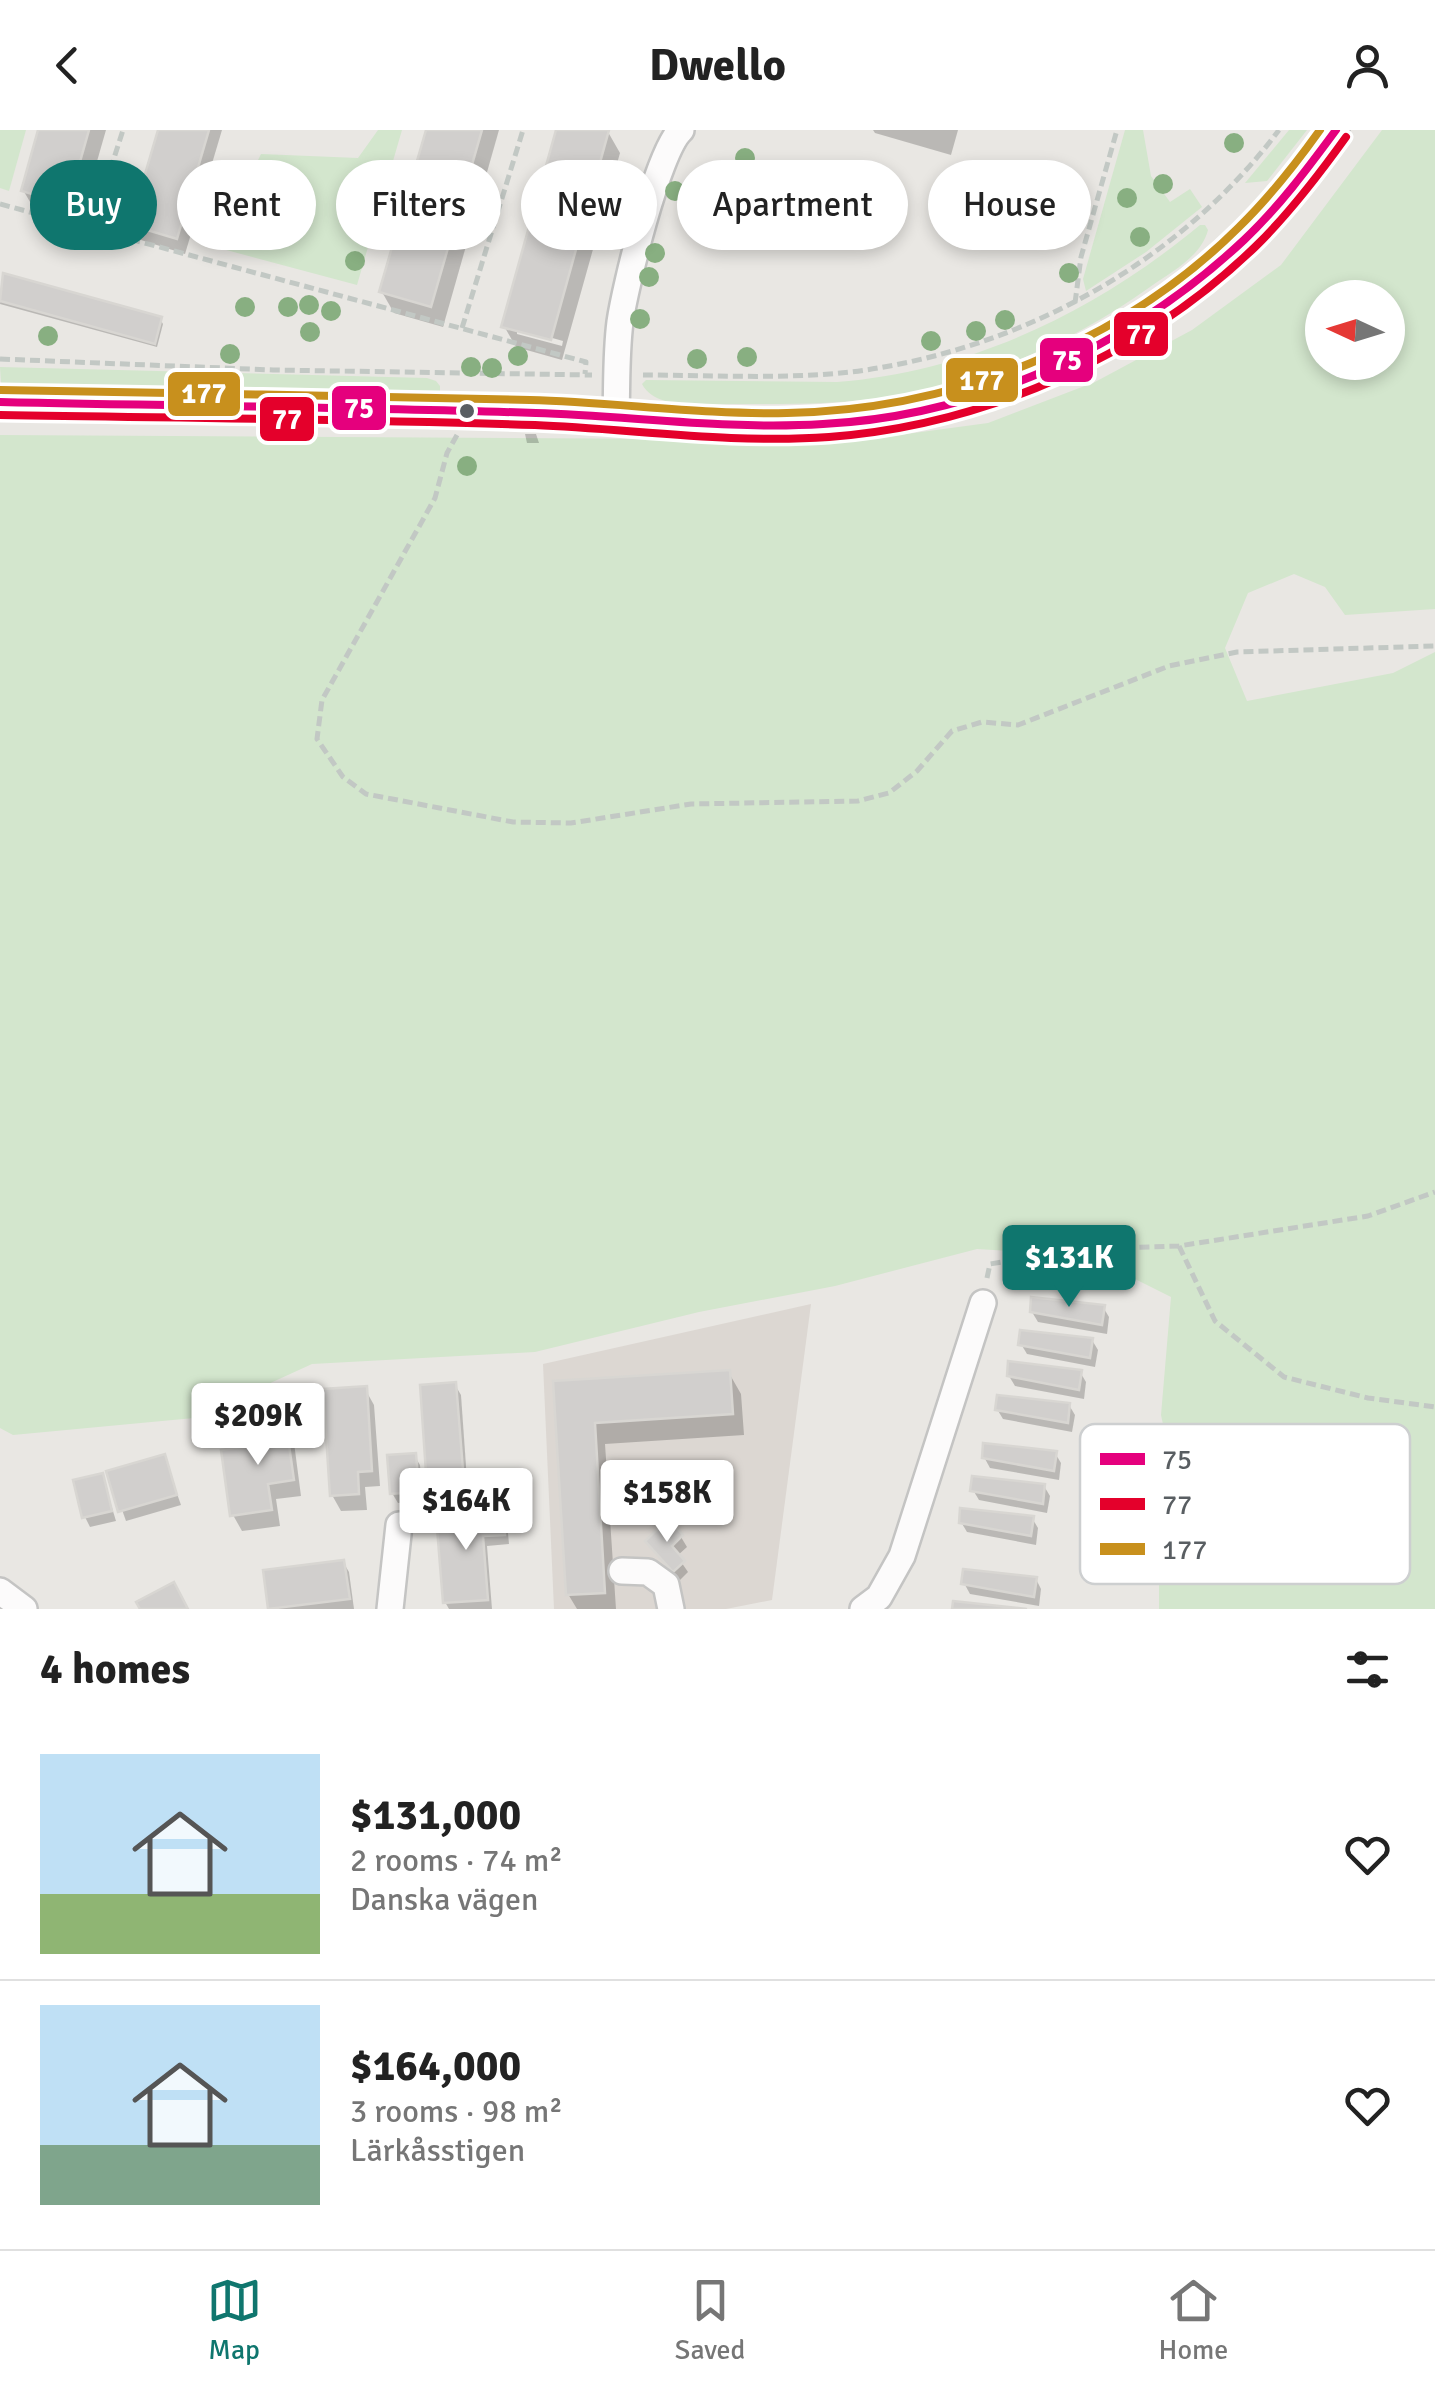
<!DOCTYPE html>
<meta charset="utf-8">
<style>
:root{--surface:#fff;--page:#f6f6f6;--text:#222;--muted:#767676;--line:#e0e0e0;--accent:#0f766e}
body{margin:0;font-family:Signika,sans-serif;background:var(--page);color:var(--text);height:100vh;display:flex;flex-direction:column;font-size:38px;white-space:nowrap}
*{box-sizing:border-box;margin:0}
p{font-size:32px;color:var(--muted)}
.icon{flex:none;width:55px;height:55px;fill:none;stroke:currentColor;stroke-width:2;stroke-linecap:round;stroke-linejoin:round}
.map{position:relative;height:1479px;overflow:hidden}
.drawer{display:flex;flex-direction:column;background:var(--surface);flex:1}
.drawer>*{flex:none}
.guide{position:absolute;left:30px;top:30px;width:1375px;height:90px;display:flex;gap:20px}
.needle{width:65px;rotate:274deg}
.tools{position:absolute;left:1305px;top:150px;display:grid;gap:20px}
.tools a{display:grid;place-items:center;width:100px;height:100px;border-radius:50%;background:var(--surface);box-shadow:0 5px 15px #0003;font-size:50px}
.price{position:absolute;translate:-50% -85px;padding:0 22px;border-radius:10px;background:#fff;color:#222;font-size:32px;line-height:65px;filter:drop-shadow(0 2px 5px #0008)}
.price::after{content:'';position:absolute;left:50%;top:60px;width:30px;height:22px;margin-left:-15px;background:inherit;clip-path:polygon(0 0,100% 0,50% 100%)}
.price.active{background:var(--accent);color:#fff}
ul{padding:0;list-style:none}
li{display:flex;align-items:center;gap:30px;height:250px;padding:0 40px}
li+li{border-top:2px solid var(--line)}
li span{display:grid;place-items:center;flex:none;width:280px;height:200px;border-radius:0px;color:#555}
li>.icon{margin-inline-start:auto}
span .icon{width:120px;height:120px;fill:#fffc;stroke-width:1}
li b{font-size:42px}
h2{display:flex;justify-content:space-between;align-items:center;height:120px;padding:0 40px;font-size:42px}
.pill{padding:0 35px;border-radius:45px;background:var(--surface);box-shadow:0 5px 15px #0003;font-size:35px;line-height:90px}
.pill.active{background:var(--accent);color:#fff}
header{display:flex;justify-content:space-between;align-items:center;height:130px;padding:0 40px;background:var(--surface);font-size:45px;font-weight:700}
.dock{display:flex;justify-content:space-around;align-items:center;height:140px;border-top:2px solid var(--line);background:var(--surface);font-size:28px;color:var(--muted)}
.dock a{display:grid;justify-items:center;gap:5px}
.dock .active{color:var(--accent)}
.map>svg:first-child{display:block}
.education{fill:#dcd7d2}
.green{fill:#d3e6cd;fill-rule:evenodd}
.shadow{fill:#0003;fill-rule:evenodd}
.building{fill:#d1cfcd;stroke:#d8d6d2;stroke-width:2.5}
.lines{fill:none;stroke-linecap:round;stroke-linejoin:round}
.minor-casing{stroke:#c4c4c3;stroke-width:30}
.path{stroke:#c2c8c4;stroke-width:5;stroke-dasharray:10 5;stroke-linecap:butt}
.minor{stroke:#fcfbfb;stroke-width:25}
.bus-1-casing{stroke:#fff;stroke-width:15}
.bus-2-casing{stroke:#fff;stroke-width:15}
.bus-3-casing{stroke:#fff;stroke-width:15}
.bus-1{stroke:#e5007d;stroke-width:8}
.bus-2{stroke:#e4002b;stroke-width:8}
.bus-3{stroke:#c8901d;stroke-width:8}
.tree{fill:#88af81}
.bus-dot{fill:#595e62;stroke:#fff;stroke-width:4}
.key{fill:#fff;stroke:#cdcfd0;stroke-width:2.5}
.key-label{font-size:28px;fill:#595e62}
.line-badge{stroke:#fff;stroke-width:4}
.badge-label{font-size:28px;text-anchor:middle;font-weight:bold;fill:#fff}
</style>
<header><svg class="icon" aria-label="back" viewBox="0 0 24 24"><path d="M15 5l-7 7 7 7"/></svg>Dwello<svg class="icon" aria-label="person" viewBox="0 0 24 24"><circle cx="12" cy="8" r="4"/><path d="M4 21q1-7 8-7t8 7"/></svg></header>
<div class="map">
<svg width="1435" height="1479" viewBox="0 0 1435 1479">
<rect width="100%" height="100%" fill="#e9e7e3"/>
<!-- education -->
<polygon class="education" points="811,1174 772,1470 726,1479 554,1479 543,1234"/>
<!-- green -->
<g class="green">
<polygon points="0,0 26,0 9,61 0,58"/>
<polygon points="378,0 402,0 357,155 215,117 261,24 358,28"/>
<polygon points="1125,0 1143,0 1151,46 1170,72 1190,59 1202,77 1146,122 1086,161 1083,149"/>
<polygon points="1289,0 1307,0 1267,51 1245,53"/>
<path d="M1382,0H1435V479L1345,485L1325,457L1294,444L1248,463L1225,518L1247,571L1393,543L1435,522V1479H1159V1446L1174,1345L1161,1285L1171,1167L1089,1126L977,1119L835,1156L699,1182L535,1222L312,1234L194,1288L13,1305L0,1298V305L862,310L988,293L1095,252L1192,200L1281,135ZM1322,168H1388V232H1322Z"/>
<path d="M1200,95H1205L1208,100C1201,127 1171,142 1150,157C1075,211 985,251 893,266C840,275 787,274 733,274C706,274 656,281 642,254L646,250L837,252C974,241 1096,181 1200,95Z"/>
<polygon points="0,237 427,248 436,251 440,256 440,262 430,264 1,253"/>
</g>
<!-- shadow -->
<g class="shadow">
<polygon points="40,0 106,0 79,94 36,82 23,60"/>
<polygon points="161,0 222,0 185,124 141,110 132,94"/>
<polygon points="429,0 499,0 443,197 394,183 382,162"/>
<path d="M559,0L608,2L620,23L562,230L516,217L504,196ZM517,198L563,211L562,216L517,204Z"/>
<polygon points="873,0 958,0 951,25 875,3"/>
<polygon points="4,146 160,189 163,194 157,217 0,174"/>
<polygon points="525,304 536,304 539,313 527,313"/>
<polygon points="1103,1177 1109,1187 1107,1204 1038,1192 1032,1182"/>
<polygon points="1092,1210 1098,1220 1095,1237 1027,1224 1021,1214"/>
<polygon points="1080,1242 1086,1252 1084,1269 1015,1256 1009,1246"/>
<polygon points="729,1243 741,1264 744,1305 605,1314 616,1479 577,1479 568,1464 555,1254"/>
<polygon points="455,1255 461,1265 467,1350 434,1352 428,1342"/>
<polygon points="365,1259 374,1275 380,1356 365,1357 367,1380 341,1381 332,1365"/>
<polygon points="1069,1275 1075,1285 1072,1302 1003,1289 997,1279"/>
<polygon points="284,1289 293,1305 301,1366 276,1369 280,1396 242,1401 233,1385 262,1316"/>
<polygon points="1055,1323 1061,1333 1059,1350 990,1338 984,1327"/>
<polygon points="414,1325 420,1335 423,1371 398,1373 392,1363"/>
<polygon points="164,1327 181,1375 126,1391 109,1343"/>
<polygon points="102,1345 116,1391 90,1397 85,1387"/>
<polygon points="1044,1356 1050,1366 1047,1383 979,1370 973,1360"/>
<polygon points="501,1382 507,1392 509,1414 487,1416 492,1479 449,1479 445,1472 438,1387"/>
<polygon points="1032,1388 1038,1398 1036,1415 967,1402 961,1392"/>
<polygon points="681,1407 687,1417 677,1426 688,1442 680,1450 648,1411"/>
<polygon points="343,1432 349,1442 354,1479 271,1479 266,1442"/>
<polygon points="1036,1449 1041,1459 1039,1476 970,1464 964,1453"/>
</g>
<!-- building -->
<g class="building">
<polygon points="38,0 89,0 68,74 21,61"/>
<polygon points="158,0 209,0 177,109 130,95"/>
<polygon points="426,0 482,0 431,177 379,162"/>
<polygon points="556,0 609,0 551,210 501,197"/>
<polygon points="3,143 162,187 155,214 0,171"/>
<polygon points="1031,1167 1105,1175 1102,1195 1030,1182"/>
<polygon points="1020,1200 1093,1208 1090,1228 1018,1215"/>
<polygon points="1008,1231 1082,1240 1079,1260 1007,1246"/>
<polygon points="730,1240 733,1284 595,1293 605,1463 566,1465 553,1251"/>
<polygon points="456,1252 463,1340 426,1343 420,1255"/>
<polygon points="367,1256 372,1341 358,1342 359,1364 330,1366 323,1259"/>
<polygon points="997,1265 1070,1273 1068,1293 995,1280"/>
<polygon points="285,1287 294,1350 268,1354 272,1380 230,1386 221,1320 259,1314 256,1291"/>
<polygon points="983,1313 1057,1321 1054,1341 982,1328"/>
<polygon points="416,1323 419,1362 390,1364 387,1325"/>
<polygon points="165,1324 177,1365 118,1382 106,1341"/>
<polygon points="103,1343 112,1381 82,1388 73,1350"/>
<polygon points="972,1346 1045,1354 1043,1374 970,1361"/>
<polygon points="960,1378 1034,1386 1031,1406 959,1393"/>
<polygon points="503,1379 505,1405 483,1406 488,1470 443,1473 436,1385"/>
<polygon points="668,1389 683,1405 672,1416 685,1431 673,1442 645,1411"/>
<polygon points="344,1430 350,1469 268,1479 263,1440"/>
<polygon points="963,1439 1037,1447 1034,1467 961,1454"/>
<polygon points="174,1452 188,1479 140,1479 136,1472"/>
<polygon points="953,1471 1027,1479 952,1479"/>
</g>
<g class="lines">
<defs>
<g id="minor">
<path d="M0,272L536,283C646,287 758,305 868,290C1055,265 1232,159 1336,0"/>
<path d="M616,286C617,254 616,223 620,192C625,157 658,21 681,0"/>
<polyline points="622,1441 648,1442 666,1455 671,1479"/>
<polyline points="0,1461 24,1479"/>
<polyline points="390,1479 399,1395"/>
<polyline points="863,1479 879,1467 902,1426 983,1173"/>
</g>
</defs>
<!-- minor casing -->
<use href="#minor" class="minor-casing"/>
<!-- path -->
<g class="path">
<polyline points="0,74 586,232 585,244"/>
<polyline points="92,97 123,0"/>
<polyline points="1075,173 1081,127 1117,0"/>
<polyline points="462,198 523,0"/>
<polyline points="0,229 273,240 592,245"/>
<path d="M643,245C717,245 805,251 878,238C1034,212 1184,127 1279,0"/>
<polyline points="457,305 447,323 435,368 322,570 317,609 343,647 366,664 513,692 571,693 691,674 858,671 889,663 917,641 952,601 982,592 1018,595 1169,536 1237,522 1435,516"/>
<polyline points="1179,1116 1215,1191 1284,1247 1368,1268 1435,1277"/>
<polyline points="987,1148 990,1134 1082,1119 1179,1116 1368,1086 1435,1062"/>
</g>
<!-- minor -->
<use href="#minor" class="minor"/>
<defs>
<path id="bus-1" d="M0,272C179,276 358,277 536,283C632,286 727,300 823,294C979,286 1131,216 1244,110C1279,77 1308,38 1336,0"/>
<path id="bus-2" d="M0,285C178,288 357,289 535,295C633,299 731,314 829,307C985,295 1141,227 1255,117C1289,84 1318,46 1346,7"/>
<path id="bus-3" d="M0,260C177,263 353,266 530,270C615,272 701,285 787,283C952,280 1120,215 1238,98C1269,68 1295,35 1320,0"/>
</defs>
<!-- bus-1 casing -->
<use href="#bus-1" class="bus-1-casing"/>
<!-- bus-2 casing -->
<use href="#bus-2" class="bus-2-casing"/>
<!-- bus-3 casing -->
<use href="#bus-3" class="bus-3-casing"/>
<!-- bus-1 -->
<use href="#bus-1" class="bus-1"/>
<!-- bus-2 -->
<use href="#bus-2" class="bus-2"/>
<!-- bus-3 -->
<use href="#bus-3" class="bus-3"/>
</g>
<!-- trees -->
<g class="tree">
<circle cx="1234" cy="13" r="10"/>
<circle cx="745" cy="28" r="10"/>
<circle cx="828" cy="46" r="10"/>
<circle cx="1163" cy="54" r="10"/>
<circle cx="262" cy="58" r="10"/>
<circle cx="675" cy="61" r="10"/>
<circle cx="1127" cy="68" r="10"/>
<circle cx="708" cy="70" r="10"/>
<circle cx="872" cy="71" r="10"/>
<circle cx="762" cy="72" r="10"/>
<circle cx="1140" cy="107" r="10"/>
<circle cx="655" cy="123" r="10"/>
<circle cx="355" cy="131" r="10"/>
<circle cx="1069" cy="143" r="10"/>
<circle cx="649" cy="147" r="10"/>
<circle cx="309" cy="175" r="10"/>
<circle cx="245" cy="177" r="10"/>
<circle cx="288" cy="177" r="10"/>
<circle cx="331" cy="181" r="10"/>
<circle cx="640" cy="189" r="10"/>
<circle cx="1005" cy="190" r="10"/>
<circle cx="976" cy="201" r="10"/>
<circle cx="310" cy="202" r="10"/>
<circle cx="48" cy="206" r="10"/>
<circle cx="931" cy="211" r="10"/>
<circle cx="230" cy="224" r="10"/>
<circle cx="518" cy="226" r="10"/>
<circle cx="747" cy="227" r="10"/>
<circle cx="697" cy="229" r="10"/>
<circle cx="471" cy="237" r="10"/>
<circle cx="492" cy="238" r="10"/>
<circle cx="467" cy="336" r="10"/>
</g>
<!-- markers -->
<circle class="bus-dot" cx="467" cy="281" r="9"/>
<!-- legend -->
<rect x="1080" y="1294" width="330" height="160" rx="15" class="key"/>
<rect x="1100" y="1323" width="45" height="12" fill="#e5007d"/>
<rect x="1100" y="1368" width="45" height="12" fill="#e4002b"/>
<rect x="1100" y="1413" width="45" height="12" fill="#c8901d"/>
<g class="key-label">
<text x="1162" y="1339">75</text>
<text x="1162" y="1384">77</text>
<text x="1162" y="1429">177</text>
</g>
<g class="line-badge">
<rect x="1112" y="180" width="58" height="48" rx="10" fill="#e4002b"/>
<rect x="1038" y="206" width="57" height="48" rx="10" fill="#e5007d"/>
<rect x="944" y="226" width="76" height="48" rx="10" fill="#c8901d"/>
<rect x="166" y="240" width="76" height="48" rx="10" fill="#c8901d"/>
<rect x="330" y="254" width="58" height="48" rx="10" fill="#e5007d"/>
<rect x="258" y="265" width="58" height="48" rx="10" fill="#e4002b"/>
</g>
<g class="badge-label">
<text x="1141" y="214">77</text>
<text x="1067" y="240">75</text>
<text x="982" y="260">177</text>
<text x="204" y="273">177</text>
<text x="359" y="288">75</text>
<text x="287" y="299">77</text>
</g>
</svg>
<div class="tools">
<a><svg class="needle" viewBox="-14 -14 28 28"><path d="M0-13l5 13h-10z" fill="#e53935"/><path d="M0 13l5-13h-10z" fill="#767676"/></svg></a>
</div>
<b class="price active" style="left:1069px;top:1180px">$131K</b>
<b class="price" style="left:258px;top:1338px">$209K</b>
<b class="price" style="left:667px;top:1415px">$158K</b>
<b class="price" style="left:466px;top:1423px">$164K</b>
<div class="guide">
<a class="pill active">Buy</a>
<a class="pill">Rent</a>
<a class="pill">Filters</a>
<a class="pill">New</a>
<a class="pill">Apartment</a>
<a class="pill">House</a>
</div>
</div>
<section class="drawer">
<h2>4 homes<svg class="icon" aria-label="filters" viewBox="0 0 24 24"><path d="M4 7h16M4 17h16"/><circle cx="9" cy="7" r="2"/><circle cx="15" cy="17" r="2"/></svg></h2>
<ul>
<li><span style="background:linear-gradient(#bfe0f5 70%,#8fb573 0)"><svg class="icon" aria-label="home" viewBox="0 0 24 24"><path d="M3 11l9-7 9 7M6 9v11h12V9"/></svg></span><div><b>$131,000</b><p>2 rooms · 74 m²</p><p>Danska vägen</p></div><svg class="icon" aria-label="heart" viewBox="0 0 24 24"><path d="M12 20l-8-8c-3-5 5-10 8-4 3-6 11-1 8 4z"/></svg></li>
<li><span style="background:linear-gradient(#bfe0f5 70%,#7fa58c 0)"><svg class="icon" aria-label="home" viewBox="0 0 24 24"><path d="M3 11l9-7 9 7M6 9v11h12V9"/></svg></span><div><b>$164,000</b><p>3 rooms · 98 m²</p><p>Lärkåsstigen</p></div><svg class="icon" aria-label="heart" viewBox="0 0 24 24"><path d="M12 20l-8-8c-3-5 5-10 8-4 3-6 11-1 8 4z"/></svg></li>
</ul>
</section>
<nav class="dock">
<a class="active"><svg class="icon" aria-label="map" viewBox="0 0 24 24"><path d="M3 6l6-2 6 2 6-2v14l-6 2-6-2-6 2zM9 4v14M15 6v14"/></svg>Map</a>
<a><svg class="icon" aria-label="saved" viewBox="0 0 24 24"><path d="M7 4h10v16l-5-4-5 4z"/></svg>Saved</a>
<a><svg class="icon" aria-label="home" viewBox="0 0 24 24"><path d="M3 11l9-7 9 7M6 9v11h12V9"/></svg>Home</a>
</nav>
